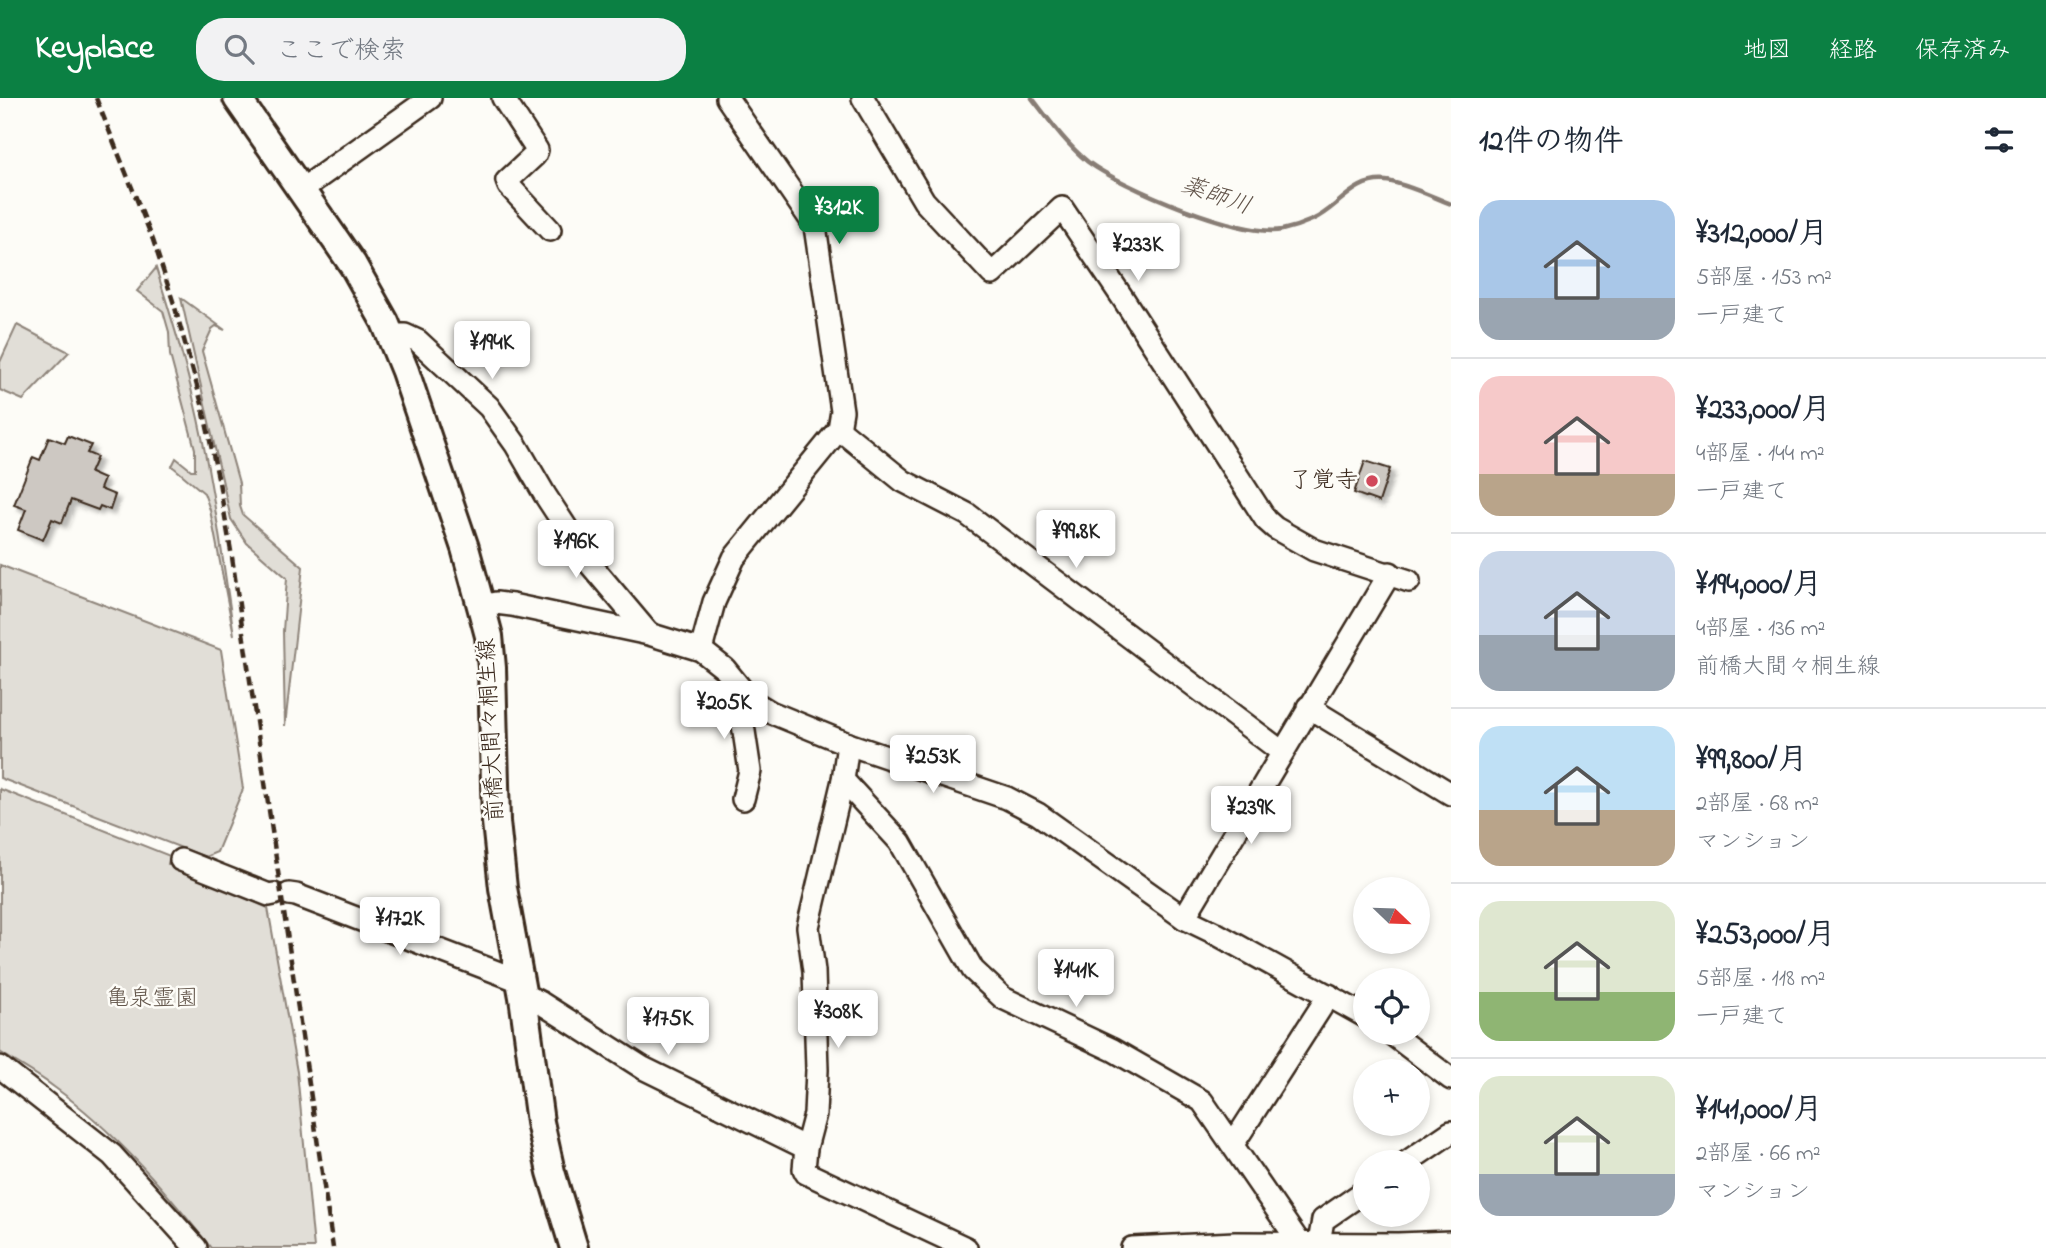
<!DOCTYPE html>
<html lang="ja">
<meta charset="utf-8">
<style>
:root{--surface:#fff;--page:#f2f2f3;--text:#1f2937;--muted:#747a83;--line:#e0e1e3;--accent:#0b8043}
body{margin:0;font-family:"Indie Flower","Klee One",sans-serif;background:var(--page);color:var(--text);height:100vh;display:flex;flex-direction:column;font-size:26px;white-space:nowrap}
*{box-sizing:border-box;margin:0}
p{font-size:23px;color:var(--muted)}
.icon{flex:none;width:38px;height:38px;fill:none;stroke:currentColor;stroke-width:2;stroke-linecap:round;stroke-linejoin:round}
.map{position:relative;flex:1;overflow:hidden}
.details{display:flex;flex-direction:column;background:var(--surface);width:595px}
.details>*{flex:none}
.needle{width:46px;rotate:113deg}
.tools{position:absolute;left:1353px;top:779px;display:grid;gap:14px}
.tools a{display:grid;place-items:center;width:77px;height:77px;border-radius:50%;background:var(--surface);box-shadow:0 4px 10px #0003;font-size:35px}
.price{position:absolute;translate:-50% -60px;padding:0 16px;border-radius:7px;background:#fff;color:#222;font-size:23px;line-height:46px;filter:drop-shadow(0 2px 4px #0008)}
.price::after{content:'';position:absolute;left:50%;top:42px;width:21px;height:16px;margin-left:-10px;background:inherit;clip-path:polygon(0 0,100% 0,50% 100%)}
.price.on{background:var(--accent);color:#fff}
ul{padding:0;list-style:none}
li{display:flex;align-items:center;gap:21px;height:175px;padding:0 28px}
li+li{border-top:2px solid var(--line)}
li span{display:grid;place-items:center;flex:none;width:196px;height:140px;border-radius:21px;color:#555}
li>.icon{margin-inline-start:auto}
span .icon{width:84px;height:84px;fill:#fffc;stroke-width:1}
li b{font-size:30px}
h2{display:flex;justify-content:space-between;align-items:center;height:84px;padding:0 28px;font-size:30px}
header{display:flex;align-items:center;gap:42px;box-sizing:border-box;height:98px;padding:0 35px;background:var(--accent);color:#fff}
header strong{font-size:33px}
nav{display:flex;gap:38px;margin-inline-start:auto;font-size:24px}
.search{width:490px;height:63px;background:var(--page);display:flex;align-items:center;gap:18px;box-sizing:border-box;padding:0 24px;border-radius:28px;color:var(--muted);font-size:26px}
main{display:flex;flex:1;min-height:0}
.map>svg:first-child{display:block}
.green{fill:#e1ded7;stroke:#8e847a;stroke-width:2}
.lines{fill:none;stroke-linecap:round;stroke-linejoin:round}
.stream{stroke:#887d74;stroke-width:4.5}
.building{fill:#cdc8c2;stroke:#3b2a1e;stroke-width:2;filter:url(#shadow)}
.minor-casing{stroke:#3b2a1e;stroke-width:26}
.major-casing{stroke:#3b2a1e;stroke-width:32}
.minor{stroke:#fdfcf7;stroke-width:21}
.major{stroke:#fdfcf7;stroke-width:26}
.rail{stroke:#3b2a1e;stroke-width:4.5;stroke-dasharray:10 5;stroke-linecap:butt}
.poi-dot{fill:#d1495b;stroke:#fdfcf7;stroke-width:2.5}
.labels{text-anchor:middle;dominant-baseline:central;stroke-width:5;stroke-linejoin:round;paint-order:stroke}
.poi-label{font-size:23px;fill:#3b2a1e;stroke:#fdfcf7;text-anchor:end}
.street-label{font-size:23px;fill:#3b2a1e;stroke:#fdfcf7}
.park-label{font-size:23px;fill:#64574c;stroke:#fdfcf7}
.water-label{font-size:24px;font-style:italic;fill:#615349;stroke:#fdfcf7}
</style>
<header>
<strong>Keyplace</strong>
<div class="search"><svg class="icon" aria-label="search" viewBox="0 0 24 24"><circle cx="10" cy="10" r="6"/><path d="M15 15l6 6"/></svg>ここで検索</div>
<nav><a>地図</a><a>経路</a><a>保存済み</a></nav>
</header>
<main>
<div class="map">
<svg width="1451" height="1150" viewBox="0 0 1451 1150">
<defs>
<filter id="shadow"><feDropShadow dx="4.5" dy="4.5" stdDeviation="2" flood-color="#0004"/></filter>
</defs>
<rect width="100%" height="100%" fill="#fdfcf7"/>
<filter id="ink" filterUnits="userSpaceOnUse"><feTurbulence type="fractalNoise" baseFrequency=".0143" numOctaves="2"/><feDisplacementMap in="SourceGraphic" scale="14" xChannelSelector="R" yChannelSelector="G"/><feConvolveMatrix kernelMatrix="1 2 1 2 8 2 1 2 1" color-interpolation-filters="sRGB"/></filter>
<g filter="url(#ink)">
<!-- green -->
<g class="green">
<path d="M156,170C169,212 183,255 193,299C212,377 222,457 234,537L210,412L204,395L172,368L176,360L191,372H195V351L170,257L169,234L163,213L137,193Z"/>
<polygon points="181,200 225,232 216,228 212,231 202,253 239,385 240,408 243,417 303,469 285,628 283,533 287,480 247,445 231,421"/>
<polygon points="17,227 69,254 23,302 0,292 0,264"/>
<polygon points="0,467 221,552 243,691 217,754 205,759 0,680"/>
<path d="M0,691L170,758L168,766L268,810L297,974L314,1150H211C165,1092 115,1033 54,989C37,976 18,966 0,954Z"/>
</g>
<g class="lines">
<!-- stream -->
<path class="stream" d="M1032,0C1049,22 1066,46 1088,64C1121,89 1242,140 1282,132C1291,130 1303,126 1312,122C1338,111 1353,80 1386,83C1404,85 1433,99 1451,106"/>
</g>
<!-- building -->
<g class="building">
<polygon points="68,338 91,347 87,355 97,359 90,375 104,381 100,391 115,397 110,412 100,408 98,412 71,402 62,425 52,421 43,442 18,432 26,411 14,407 33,359 40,362 49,339 65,345"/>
<polygon points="1365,363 1390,371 1379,404 1354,395"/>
</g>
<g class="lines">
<defs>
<g id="minor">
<polyline points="503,0 537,52 535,57 507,83 509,88 550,132"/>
<polyline points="863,0 924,103 992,176 1062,110 1124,202 1266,422 1275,430 1314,452 1409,483"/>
<polyline points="301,92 430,0"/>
<polyline points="390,237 405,237 418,243 489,309 516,347 545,397 590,466 649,536"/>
<polyline points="839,331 903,383 967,416 1282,654"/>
<polyline points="481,508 496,505 512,507 649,536 701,552 725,571 750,602 770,614 848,646 1007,700 1038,716 1184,820 1213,834 1365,918"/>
<polyline points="701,552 714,504 734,460 839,331 842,313 815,128 727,0"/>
<polyline points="737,587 750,673 743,701"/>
<polyline points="1308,609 1451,696"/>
<polyline points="848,646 843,682 808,829 814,873 817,972 815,1016 806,1050 804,1071 806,1075 966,1150"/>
<polyline points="843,682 900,744 973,872 1003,900 1113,952 1202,1003 1303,1150"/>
<polyline points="181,762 269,797 274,796"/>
<polyline points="289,796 296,797 520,883"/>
<polyline points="1184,820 1390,475"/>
<polyline points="523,899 533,901 541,905 643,970 806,1050"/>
<polyline points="1389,934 1451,981"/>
<polyline points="0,969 112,1057 196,1150"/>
<polyline points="1231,1045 1237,1040 1329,897"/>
<polyline points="1407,1064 1451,1034"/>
<polyline points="1319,1145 1323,1122 1365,1093"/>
<polyline points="1132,1150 1235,1145 1398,1146 1451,1144"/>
</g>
<polyline id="major" points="237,0 353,167 385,224 405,273 465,450 481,508 489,538 492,570 496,724 503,790 523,899 540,1024 551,1074 574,1150"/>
</defs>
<!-- minor casing -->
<use href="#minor" class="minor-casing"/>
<!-- major casing -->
<use href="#major" class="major-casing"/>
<!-- minor -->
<use href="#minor" class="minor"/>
<!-- major -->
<use href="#major" class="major"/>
<!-- rail -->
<polyline class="rail" points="96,0 153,142 174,206 202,306 219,384 232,459 333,1150"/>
</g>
</g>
<!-- markers -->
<circle class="poi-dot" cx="1372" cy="383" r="7"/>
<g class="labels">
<!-- poi labels -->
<g class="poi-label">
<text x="1358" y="383">了覚寺</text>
</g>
<!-- street labels -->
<g class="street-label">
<text transform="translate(492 632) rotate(-93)">前橋大間々桐生線</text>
</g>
<!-- park labels -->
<g class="park-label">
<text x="152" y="901">亀泉霊園</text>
</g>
<!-- water labels -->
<g class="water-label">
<text transform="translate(1216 99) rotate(19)">薬師川</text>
</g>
</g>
</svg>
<div class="tools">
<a><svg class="needle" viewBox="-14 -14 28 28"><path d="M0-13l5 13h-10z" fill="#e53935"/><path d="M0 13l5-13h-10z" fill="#747a83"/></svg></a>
<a><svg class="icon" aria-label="locate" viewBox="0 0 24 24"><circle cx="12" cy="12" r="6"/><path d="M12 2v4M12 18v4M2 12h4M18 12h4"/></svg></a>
<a>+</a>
<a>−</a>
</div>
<b class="price on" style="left:839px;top:148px">¥312K</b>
<b class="price" style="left:1138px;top:185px">¥233K</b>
<b class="price" style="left:492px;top:283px">¥194K</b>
<b class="price" style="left:1076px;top:472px">¥99.8K</b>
<b class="price" style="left:576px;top:482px">¥196K</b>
<b class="price" style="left:724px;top:643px">¥205K</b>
<b class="price" style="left:933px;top:697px">¥253K</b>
<b class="price" style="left:1251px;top:748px">¥239K</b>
<b class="price" style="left:400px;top:859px">¥172K</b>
<b class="price" style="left:1076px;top:911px">¥141K</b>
<b class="price" style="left:838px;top:952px">¥308K</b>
<b class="price" style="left:668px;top:959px">¥175K</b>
</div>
<section class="details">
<h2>12件の物件<svg class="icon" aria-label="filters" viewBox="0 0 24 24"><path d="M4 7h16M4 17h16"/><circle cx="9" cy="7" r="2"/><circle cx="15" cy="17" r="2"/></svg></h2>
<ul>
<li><span style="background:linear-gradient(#a9c7e8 70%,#9aa5b1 0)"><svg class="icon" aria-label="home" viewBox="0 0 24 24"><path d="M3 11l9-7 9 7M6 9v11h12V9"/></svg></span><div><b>¥312,000/月</b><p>5部屋 · 153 m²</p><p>一戸建て</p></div></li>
<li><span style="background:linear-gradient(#f6c9c9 70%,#b9a48a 0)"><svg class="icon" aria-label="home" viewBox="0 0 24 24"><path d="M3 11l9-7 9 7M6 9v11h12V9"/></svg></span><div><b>¥233,000/月</b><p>4部屋 · 144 m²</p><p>一戸建て</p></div></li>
<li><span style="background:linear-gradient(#c9d6e8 60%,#9aa5b1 0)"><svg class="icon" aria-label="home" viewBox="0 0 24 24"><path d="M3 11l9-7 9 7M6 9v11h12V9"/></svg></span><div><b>¥194,000/月</b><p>4部屋 · 136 m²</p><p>前橋大間々桐生線</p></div></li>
<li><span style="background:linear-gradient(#bfe0f5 60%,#b9a48a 0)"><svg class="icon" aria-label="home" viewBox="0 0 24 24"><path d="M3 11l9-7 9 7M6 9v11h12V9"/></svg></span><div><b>¥99,800/月</b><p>2部屋 · 68 m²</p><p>マンション</p></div></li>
<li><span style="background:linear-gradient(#dfe7d0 65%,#8fb573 0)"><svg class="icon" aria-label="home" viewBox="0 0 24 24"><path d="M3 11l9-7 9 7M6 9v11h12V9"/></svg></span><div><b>¥253,000/月</b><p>5部屋 · 118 m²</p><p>一戸建て</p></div></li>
<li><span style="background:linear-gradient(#dfe7d0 70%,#9aa5b1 0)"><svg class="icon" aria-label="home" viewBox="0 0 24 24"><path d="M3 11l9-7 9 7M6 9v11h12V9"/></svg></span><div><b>¥141,000/月</b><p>2部屋 · 66 m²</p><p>マンション</p></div></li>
</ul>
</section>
</main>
